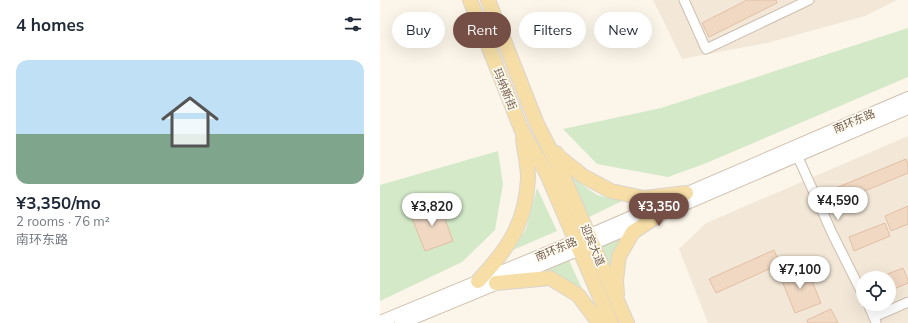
<!DOCTYPE html>
<meta charset="utf-8">
<style>
:root{--surface:#fff;--page:#f6f6f7;--text:#1f2937;--muted:#747a83;--accent:#754f45}
body{margin:0;font-family:Mulish,"Noto Sans SC",sans-serif;background:var(--page);color:var(--text);height:100vh;display:flex;flex-direction:column;font-size:15px;white-space:nowrap}
*{box-sizing:border-box;margin:0}
p{font-size:13px;color:var(--muted)}
.icon{flex:none;width:22px;height:22px;fill:none;stroke:currentColor;stroke-width:2;stroke-linecap:round;stroke-linejoin:round}
.map{position:relative;flex:1;overflow:hidden}
.details{display:flex;flex-direction:column;background:var(--surface);width:380px}
.details>*{flex:none}
.banner{position:absolute;left:12px;top:12px;width:380px;height:36px;display:flex;gap:8px}
.controls{position:absolute;left:476px;top:271px;display:grid;gap:8px}
.controls a{display:grid;place-items:center;width:40px;height:40px;border-radius:50%;background:var(--surface);box-shadow:0 4px 16px #0002;font-size:20px}
.price{position:absolute;translate:-50% -34px;padding:0 9px;border-radius:14px;background:#fff;color:#222;font-size:13px;line-height:26px;filter:drop-shadow(0 1px 2px #0008)}
.price::after{content:'';position:absolute;left:50%;top:24px;width:12px;height:9px;margin-left:-6px;background:inherit;clip-path:polygon(0 0,100% 0,50% 100%)}
.price.on{background:var(--accent);color:#fff}
ul{padding:0;list-style:none}
li{display:grid;align-content:center;gap:8px;height:212px;padding:0 16px}
li span{display:grid;place-items:center;height:124px;border-radius:12px;color:#555}
li>.icon{margin-inline-start:auto}
span .icon{width:72px;height:72px;fill:#fffc;stroke-width:1}
li b{font-size:17px}
h2{display:flex;justify-content:space-between;align-items:center;height:48px;padding:0 16px;font-size:17px}
.tag{padding:0 14px;border-radius:18px;background:var(--surface);box-shadow:0 4px 16px #0002;font-size:14px;line-height:36px}
.tag.on{background:var(--accent);color:#fff}
main{display:flex;flex:1;min-height:0}
.map>svg:first-child{display:block}
.residential{fill:#f3e8d8;fill-rule:evenodd}
.green{fill:#d3e9c8}
.building{fill:#f0d8c3;stroke:#e2bfa4}
.lines{fill:none;stroke-linecap:round;stroke-linejoin:round}
.street-casing{stroke:#cdbfb0;stroke-width:11}
.secondary-casing{stroke:#d0bfad;stroke-width:14}
.primary-casing{stroke:#dbd5d1;stroke-width:16}
.street{stroke:#fff;stroke-width:9}
.secondary{stroke:#fff;stroke-width:12}
.primary{stroke:#f6dea6;stroke-width:14}
.labels{text-anchor:middle;dominant-baseline:central;stroke-width:3.5;stroke-linejoin:round;paint-order:stroke}
.street-label{font-size:11px;fill:#755f4e;stroke:#fefaf0}
</style>
<main>
<section class="details">
<h2>4 homes<svg class="icon" aria-label="filters" viewBox="0 0 24 24"><path d="M4 7h16M4 17h16"/><circle cx="9" cy="7" r="2"/><circle cx="15" cy="17" r="2"/></svg></h2>
<ul>
<li><span style="background:linear-gradient(#bfe0f5 60%,#7fa58c 0)"><svg class="icon" aria-label="home" viewBox="0 0 24 24"><path d="M3 11l9-7 9 7M6 9v11h12V9"/></svg></span><div><b>¥3,350/mo</b><p>2 rooms · 76 m²</p><p>南环东路</p></div></li>
</ul>
</section>
<div class="map">
<svg width="528" height="323" viewBox="0 0 528 323">
<rect width="100%" height="100%" fill="#fcf6ea"/>
<!-- residential -->
<g class="residential">
<polygon points="273,0 517,0 485,16 387,43 302,59"/>
<path d="M528,136V323H328L299,249L326,223ZM483,278H509V304H483Z"/>
</g>
<!-- green -->
<g class="green">
<polygon points="528,28 528,77 324,164 288,177 217,164 183,129 281,108"/>
<polygon points="118,151 123,184 115,230 82,262 0,301 0,185"/>
<polygon points="185,173 217,195 242,201 205,219"/>
<polygon points="157,188 177,231 133,250 146,229"/>
<polygon points="242,236 234,254 231,281 216,247"/>
<polygon points="188,258 203,291 181,276 162,269"/>
</g>
<!-- building -->
<g class="building">
<polygon points="367,0 396,0 397,3 329,37 322,23"/>
<polygon points="526,159 528,164 528,173 456,203 451,190"/>
<polygon points="59,203 73,241 45,251 30,213"/>
<polygon points="528,206 528,224 511,231 505,216"/>
<polygon points="505,223 510,236 474,251 469,237"/>
<polygon points="394,250 400,264 336,293 329,279"/>
<polygon points="426,266 441,303 415,313 400,276"/>
<polygon points="523,268 528,280 528,283 509,291 509,278 497,278"/>
<polygon points="451,309 458,323 428,323 427,320"/>
</g>
<g class="lines">
<defs>
<g id="street">
<polyline points="304,0 326,49 429,0"/>
<polyline points="417,155 452,233 483,295"/>
<polyline points="488,304 496,322"/>
<polyline points="494,317 528,302"/>
</g>
<g id="secondary">
<polyline points="0,322 196,241 528,98"/>
<polyline points="21,323 200,249 528,108"/>
</g>
<g id="primary">
<polyline points="90,0 142,131 167,174 231,323"/>
<polyline points="108,0 157,124 179,167 247,323"/>
<polyline points="176,153 179,157 203,176 231,191 264,198 306,193"/>
<path d="M98,281C128,249 146,223 148,178C148,165 144,150 143,138"/>
<polyline points="116,283 170,278 198,295 219,323"/>
<polyline points="237,294 236,280 239,256 253,232 285,211"/>
</g>
</defs>
<!-- street casing -->
<use href="#street" class="street-casing"/>
<!-- secondary casing -->
<use href="#secondary" class="secondary-casing"/>
<!-- primary casing -->
<use href="#primary" class="primary-casing"/>
<!-- street -->
<use href="#street" class="street"/>
<!-- secondary -->
<use href="#secondary" class="secondary"/>
<!-- primary -->
<use href="#primary" class="primary"/>
</g>
<g class="labels">
<!-- street labels -->
<g class="street-label">
<text transform="translate(125 89) rotate(68)">玛纳斯街</text>
<text transform="translate(474 121) rotate(-23)">南环东路</text>
<text transform="translate(213 245) rotate(67)">迎宾大道</text>
<text transform="translate(176 249) rotate(-23)">南环东路</text>
</g>
</g>
</svg>
<div class="controls">
<a><svg class="icon" aria-label="locate" viewBox="0 0 24 24"><circle cx="12" cy="12" r="6"/><path d="M12 2v4M12 18v4M2 12h4M18 12h4"/></svg></a>
</div>
<b class="price" style="left:458px;top:221px">¥4,590</b>
<b class="price" style="left:52px;top:227px">¥3,820</b>
<b class="price on" style="left:279px;top:227px">¥3,350</b>
<b class="price" style="left:420px;top:290px">¥7,100</b>
<div class="banner">
<a class="tag">Buy</a>
<a class="tag on">Rent</a>
<a class="tag">Filters</a>
<a class="tag">New</a>
</div>
</div>
</main>
